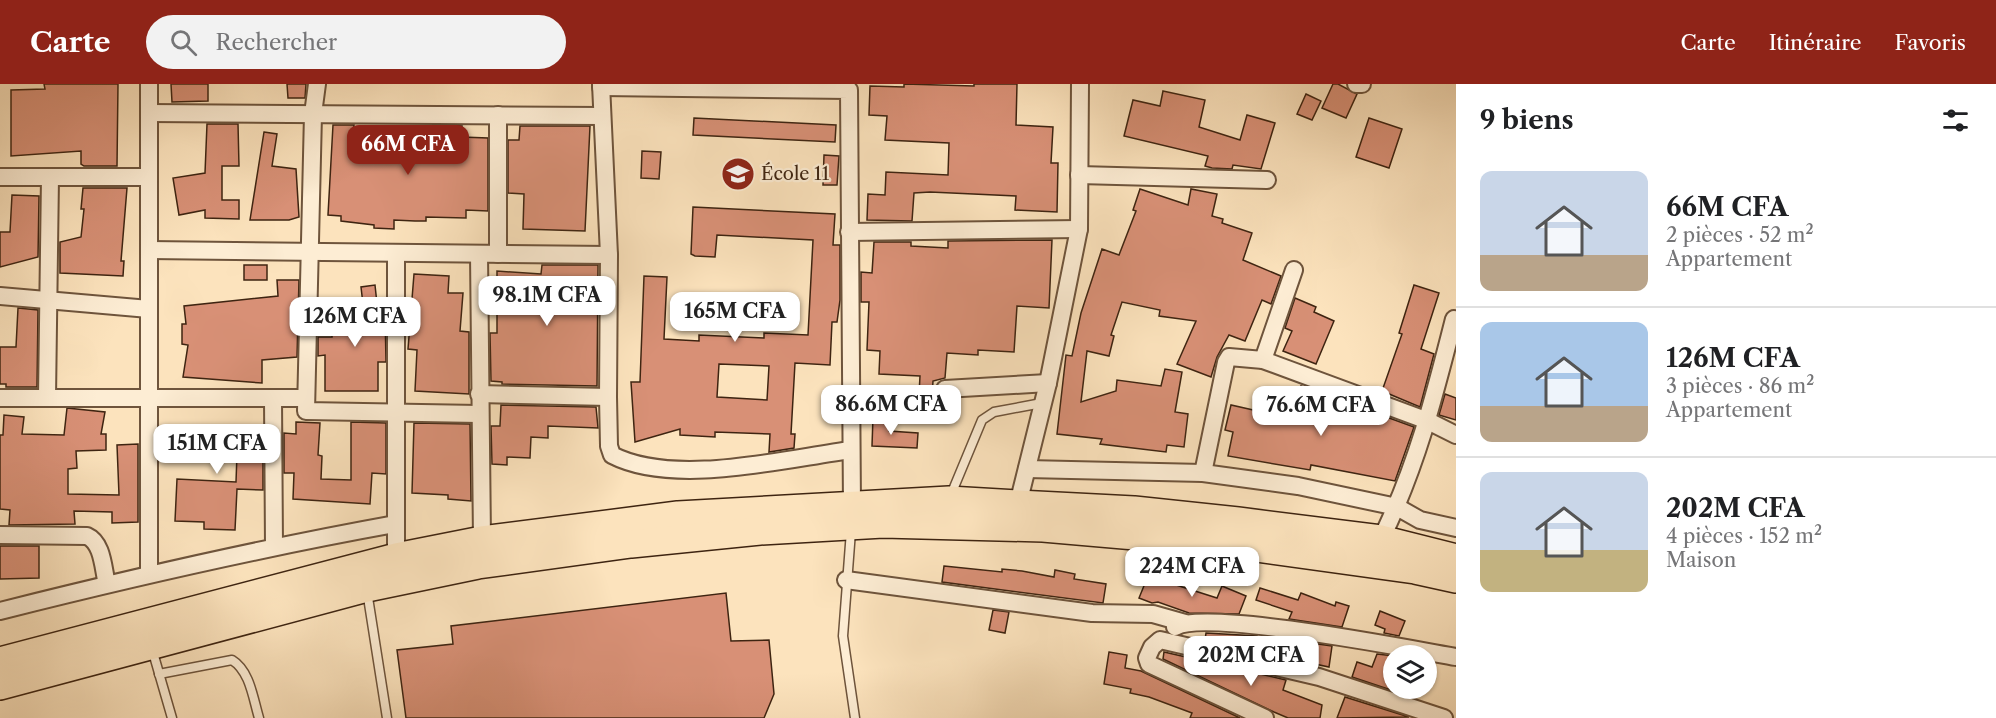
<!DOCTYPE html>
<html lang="fr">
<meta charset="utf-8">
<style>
:root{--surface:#fff;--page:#f2f2f2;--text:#202124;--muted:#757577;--line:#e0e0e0;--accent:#8f2418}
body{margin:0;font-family:"Libre Caslon Text",serif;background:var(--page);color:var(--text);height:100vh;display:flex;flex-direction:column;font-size:22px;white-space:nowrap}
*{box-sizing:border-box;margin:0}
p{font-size:20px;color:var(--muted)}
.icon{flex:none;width:33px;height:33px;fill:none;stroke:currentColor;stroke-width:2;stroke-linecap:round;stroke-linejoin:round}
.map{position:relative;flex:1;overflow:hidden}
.side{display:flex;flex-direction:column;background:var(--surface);width:540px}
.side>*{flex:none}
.buttons{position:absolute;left:1383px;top:561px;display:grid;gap:12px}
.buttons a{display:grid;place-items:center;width:54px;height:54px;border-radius:50%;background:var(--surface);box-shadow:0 2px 4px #0004;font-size:30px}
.price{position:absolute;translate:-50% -51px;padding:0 14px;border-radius:12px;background:#fff;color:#222;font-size:20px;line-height:39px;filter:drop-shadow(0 2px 3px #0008)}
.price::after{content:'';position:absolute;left:50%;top:36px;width:18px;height:14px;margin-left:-9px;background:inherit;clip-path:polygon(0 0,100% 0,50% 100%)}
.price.on{background:var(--accent);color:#fff}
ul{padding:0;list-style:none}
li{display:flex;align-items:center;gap:18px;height:150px;padding:0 24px}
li+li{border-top:2px solid var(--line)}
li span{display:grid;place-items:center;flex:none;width:168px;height:120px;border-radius:12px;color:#555}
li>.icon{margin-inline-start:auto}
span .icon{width:72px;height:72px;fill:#fffc;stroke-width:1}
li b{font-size:26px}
h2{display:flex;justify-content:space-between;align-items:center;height:72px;padding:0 24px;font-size:26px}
header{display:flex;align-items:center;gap:36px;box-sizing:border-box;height:84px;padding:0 30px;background:var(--accent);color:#fff}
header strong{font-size:28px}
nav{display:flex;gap:33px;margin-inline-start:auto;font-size:21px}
.search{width:420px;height:54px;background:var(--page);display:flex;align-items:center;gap:15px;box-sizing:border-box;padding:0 21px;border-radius:33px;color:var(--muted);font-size:22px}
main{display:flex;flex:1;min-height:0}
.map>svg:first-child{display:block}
.building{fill:#d89076;stroke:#3e2411;stroke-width:1.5;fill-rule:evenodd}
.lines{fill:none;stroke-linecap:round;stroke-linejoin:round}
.service-casing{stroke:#6e543c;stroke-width:11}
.minor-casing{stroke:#6e543c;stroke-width:20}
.trunk-casing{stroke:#3e2411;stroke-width:30}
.service{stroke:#fdedd4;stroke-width:8}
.minor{stroke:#fdedd4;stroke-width:16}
.trunk{stroke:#fce3bd;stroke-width:27}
.labels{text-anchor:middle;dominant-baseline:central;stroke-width:4.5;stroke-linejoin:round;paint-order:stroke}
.poi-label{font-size:18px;fill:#3e2411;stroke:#fdedd4;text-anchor:start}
</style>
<header>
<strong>Carte</strong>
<div class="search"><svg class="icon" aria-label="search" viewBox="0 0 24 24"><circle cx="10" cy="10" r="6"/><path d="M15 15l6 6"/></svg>Rechercher</div>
<nav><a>Carte</a><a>Itinéraire</a><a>Favoris</a></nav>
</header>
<main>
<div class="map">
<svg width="1456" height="634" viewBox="0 0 1456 634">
<rect width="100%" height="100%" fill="#fce3bd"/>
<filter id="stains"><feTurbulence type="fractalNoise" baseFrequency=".00333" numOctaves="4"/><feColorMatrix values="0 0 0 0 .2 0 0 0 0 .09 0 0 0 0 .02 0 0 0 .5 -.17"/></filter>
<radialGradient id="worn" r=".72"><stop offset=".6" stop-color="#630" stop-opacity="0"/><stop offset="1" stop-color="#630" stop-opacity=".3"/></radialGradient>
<!-- building -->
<g class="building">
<polygon points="44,0 118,0 117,82 84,82 81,80 81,67 11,72 11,6 45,5"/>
<polygon points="171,0 208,0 208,17 172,18"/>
<polygon points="287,0 306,0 305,14 288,14"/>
<polygon points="904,0 974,2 974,0 1017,0 1016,41 1053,43 1051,79 1058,79 1057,128 1015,126 1016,112 930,108 914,109 912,137 867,136 868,110 885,111 886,88 948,91 949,59 885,56 887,32 869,31 870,2 904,3"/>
<polygon points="1333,0 1338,0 1357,10 1346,34 1322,24"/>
<polygon points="1163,7 1205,16 1199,43 1240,56 1247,31 1275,39 1261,85 1233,81 1232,85 1212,84 1205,82 1208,72 1124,52 1133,16 1160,22"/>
<polygon points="1306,10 1321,17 1312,36 1297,30"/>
<polygon points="694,34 836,41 835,58 693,51"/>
<polygon points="1369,34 1402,45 1389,84 1356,73"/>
<polygon points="207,40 238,40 239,82 222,82 222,116 239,116 239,135 205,134 205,126 179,131 173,94 205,89"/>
<polygon points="333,41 354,41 353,55 398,58 399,45 433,45 433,41 462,42 461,53 488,54 488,127 466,126 466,134 426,133 426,137 415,137 394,136 394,145 374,144 374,141 341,137 341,132 328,131"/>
<polygon points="520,42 590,42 585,147 523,145 524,110 508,109 508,56 519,56"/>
<polygon points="264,48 277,50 272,82 296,85 299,133 289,136 250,136"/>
<polygon points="642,67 661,68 659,95 641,94"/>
<polygon points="824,71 839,72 837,101 823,101"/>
<polygon points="83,104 127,104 121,177 124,177 123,192 60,189 60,158 81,153 84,125 81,125"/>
<polygon points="1140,105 1188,121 1191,105 1217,110 1212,132 1223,135 1222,139 1252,149 1243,176 1281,192 1271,220 1262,216 1245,257 1229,251 1217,273 1211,293 1177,280 1196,237 1159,232 1160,226 1122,218 1111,251 1114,252 1109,272 1087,267 1081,318 1116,307 1117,296 1161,302 1165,285 1182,288 1175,328 1188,330 1184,363 1167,361 1166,368 1100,360 1102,355 1057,350 1066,271 1072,272 1081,229 1102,165 1119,171 1136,127 1133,126"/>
<polygon points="12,111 39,112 38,173 0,183 0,148 10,148"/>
<path d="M693,123L835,130L833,161H840V216L837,238H832L830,281L795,279L791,350H795L794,364L769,368L770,350L715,348V353L680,351V345L635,358L631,298H640L644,192L667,193L664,255L699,257V251L764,254V249L808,251L813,156L717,151L715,173L695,172L691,170ZM719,280L769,282L767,316L717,313Z"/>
<polygon points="1052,156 1049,224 1017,222 1014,268 978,266 978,271 947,269 945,294 933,297 931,330 918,329 920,292 879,290 880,267 867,266 869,218 861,218 861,188 872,189 874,158 911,158 911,162 948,164 948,157"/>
<rect x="244" y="181" width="23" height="15"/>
<polygon points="542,181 598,181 597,302 502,300 502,298 491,297 490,249 497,249 497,187 541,190"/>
<polygon points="414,190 449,192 448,209 463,209 460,247 469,248 469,310 415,307 417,266 408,265"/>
<polygon points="277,196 299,196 297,273 262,276 262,299 183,293 188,261 182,260 182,240 186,240 184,222 278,212"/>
<polygon points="375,201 378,229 385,229 386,278 378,278 378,307 325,307 325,271 318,272 318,253 332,253 332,229 364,229 361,203"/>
<polygon points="1414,201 1439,209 1421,265 1434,270 1420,323 1382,307 1402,250 1399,249"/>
<polygon points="1295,214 1316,223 1314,228 1334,237 1316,280 1283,267 1292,247 1285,244"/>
<polygon points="18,224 38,226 37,303 6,303 6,300 0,300 0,263 16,263"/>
<polygon points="1301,302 1414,343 1395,397 1311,381 1310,386 1228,372 1233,348 1225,346 1231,321 1293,335"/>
<polygon points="1445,310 1456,314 1456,336 1439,331"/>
<polygon points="501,321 596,323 598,344 548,342 548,354 531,353 530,374 507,373 507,381 492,380 491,342 500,342"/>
<polygon points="67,324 105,328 101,350 106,350 106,366 76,367 77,384 68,385 68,410 119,411 117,361 138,360 138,438 112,439 112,428 74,427 75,440 9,441 10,426 0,425 0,351 3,351 4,331 24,333 22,350 64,351"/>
<polygon points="873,333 890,334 889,347 918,349 917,364 872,362"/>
<polygon points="296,338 320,339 318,371 322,372 321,395 351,396 351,338 386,339 386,390 372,389 370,420 293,415 294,389 284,389 284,349 296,350"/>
<polygon points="414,339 470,340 471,417 448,415 448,411 412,409"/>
<polygon points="170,342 263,348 263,406 237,405 235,446 204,445 204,438 175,437 177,395 236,398 237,370 169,366"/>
<polygon points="0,462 39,462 39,494 0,495"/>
<polygon points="944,482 1002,488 1002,485 1022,487 1054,493 1055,486 1075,490 1074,495 1106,500 1103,519 942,498"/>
<polygon points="1148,492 1217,514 1222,502 1246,512 1239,530 1189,529 1158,518 1152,519 1139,514"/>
<polygon points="1260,504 1298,516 1301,509 1335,522 1336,518 1349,522 1342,543 1289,535 1292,528 1256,516"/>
<polygon points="726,509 731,557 769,556 774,610 764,634 406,634 397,566 453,560 451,542"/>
<polygon points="993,526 1009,528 1005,549 989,546"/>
<polygon points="1380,527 1405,537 1399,552 1384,549 1385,545 1375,541"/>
<polygon points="1206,549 1257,552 1256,560 1280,562 1282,555 1332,562 1329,583 1205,556"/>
<polygon points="1109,568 1127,571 1125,584 1141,587 1240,634 1190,634 1192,629 1149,613 1130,609 1131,605 1104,600"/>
<polygon points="1164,568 1286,596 1283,606 1322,621 1320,634 1288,634 1274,628 1163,575"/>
<polygon points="1377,570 1394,572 1394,604 1418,604 1415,614 1352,593 1357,578 1372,583"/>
<polygon points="1345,613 1409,633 1337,634"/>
</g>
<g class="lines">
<defs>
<g id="service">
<polyline points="950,413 982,336 994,328 1042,319"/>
<polyline points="851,447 843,552 855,634"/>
<polyline points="367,507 387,634"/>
<polyline points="152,565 172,634"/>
<path d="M159,590L232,576C250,587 253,614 259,634"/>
</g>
<g id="minor">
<polyline points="149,0 149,489"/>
<polyline points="317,0 313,30 306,327 479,330"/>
<path d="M601,0L609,171L608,313L609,362L612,371C674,403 783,375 851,366"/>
<polyline points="1356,0 1362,0"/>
<polyline points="601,3 849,6 852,422"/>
<polyline points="149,29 602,32"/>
<polyline points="498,31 498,170"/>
<polyline points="1079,91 1267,96"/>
<polyline points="0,93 149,93"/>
<polyline points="849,148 1079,145"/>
<polyline points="149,166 609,171"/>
<polyline points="396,169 396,473"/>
<polyline points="479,170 482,456"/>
<polyline points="0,212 149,225"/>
<polyline points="1263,276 1294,186"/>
<polyline points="945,305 1048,299"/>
<polyline points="479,310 608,313"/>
<polyline points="47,313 50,93"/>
<polyline points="0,314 305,314"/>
<polyline points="273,315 274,462"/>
<polyline points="1027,385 1203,389 1298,402 1397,423 1420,436 1456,444"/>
<polyline points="1203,389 1226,278 1229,273 1263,276 1428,337 1456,351"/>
<polyline points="1018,420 1048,299 1079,145 1080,0"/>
<path d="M0,451L87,452C103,459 103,485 107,500"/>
<path d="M1381,455C1416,385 1435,310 1454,235"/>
<polyline points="846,496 1092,529 1153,530 1185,539"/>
<path d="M0,527C131,494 262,464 395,440"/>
<path d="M1175,543C1206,525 1410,565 1456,573"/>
<polyline points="1265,634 1149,580 1147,574 1152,563 1160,556 1319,593 1444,634"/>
</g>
<g id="trunk">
<polyline points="0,577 396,473 482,456 678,431 949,416 1018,420 1134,426 1238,437 1381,455 1456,474"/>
<polyline points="0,602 367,504 478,481 631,460 760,447 883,440 1043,444 1227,460 1415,486 1456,495"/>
</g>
</defs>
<!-- service casing -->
<use href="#service" class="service-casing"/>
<!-- minor casing -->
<use href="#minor" class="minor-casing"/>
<!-- trunk casing -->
<use href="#trunk" class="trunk-casing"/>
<!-- service -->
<use href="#service" class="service"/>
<!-- minor -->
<use href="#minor" class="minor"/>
<!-- trunk -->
<use href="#trunk" class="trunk"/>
</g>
<!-- icons -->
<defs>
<symbol id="school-disc" viewBox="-11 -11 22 22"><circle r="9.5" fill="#8f2418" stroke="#fdedd4"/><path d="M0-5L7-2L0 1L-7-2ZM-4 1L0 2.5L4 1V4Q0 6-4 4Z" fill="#fff"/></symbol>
</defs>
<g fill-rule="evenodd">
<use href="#school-disc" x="719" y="71" width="38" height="38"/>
</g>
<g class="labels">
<!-- poi labels -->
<g class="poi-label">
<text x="761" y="90">École 11</text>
</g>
</g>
<rect width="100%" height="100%" filter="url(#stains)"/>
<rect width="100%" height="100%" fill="url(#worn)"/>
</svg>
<div class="buttons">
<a><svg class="icon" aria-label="layers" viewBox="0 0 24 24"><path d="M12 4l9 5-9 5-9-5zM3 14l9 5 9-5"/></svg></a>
</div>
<b class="price on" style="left:408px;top:92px">66M CFA</b>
<b class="price" style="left:547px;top:243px">98.1M CFA</b>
<b class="price" style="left:735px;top:259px">165M CFA</b>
<b class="price" style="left:355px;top:264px">126M CFA</b>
<b class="price" style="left:891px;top:352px">86.6M CFA</b>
<b class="price" style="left:1321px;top:353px">76.6M CFA</b>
<b class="price" style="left:217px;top:391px">151M CFA</b>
<b class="price" style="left:1192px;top:514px">224M CFA</b>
<b class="price" style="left:1251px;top:603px">202M CFA</b>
</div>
<section class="side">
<h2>9 biens<svg class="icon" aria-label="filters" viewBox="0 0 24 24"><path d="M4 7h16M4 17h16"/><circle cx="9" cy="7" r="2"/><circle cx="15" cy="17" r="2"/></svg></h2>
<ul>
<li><span style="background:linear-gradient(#c9d6e8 70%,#b9a48a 0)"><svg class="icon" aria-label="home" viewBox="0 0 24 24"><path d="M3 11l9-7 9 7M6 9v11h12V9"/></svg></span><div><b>66M CFA</b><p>2 pièces · 52 m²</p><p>Appartement</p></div></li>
<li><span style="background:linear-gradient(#a9c7e8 70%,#b9a48a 0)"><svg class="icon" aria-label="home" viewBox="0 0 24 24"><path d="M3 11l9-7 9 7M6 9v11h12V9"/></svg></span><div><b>126M CFA</b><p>3 pièces · 86 m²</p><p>Appartement</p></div></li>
<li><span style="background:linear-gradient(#c9d6e8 65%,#c2b280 0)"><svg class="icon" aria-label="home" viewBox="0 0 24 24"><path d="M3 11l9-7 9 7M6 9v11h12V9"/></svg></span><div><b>202M CFA</b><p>4 pièces · 152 m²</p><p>Maison</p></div></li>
</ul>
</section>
</main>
